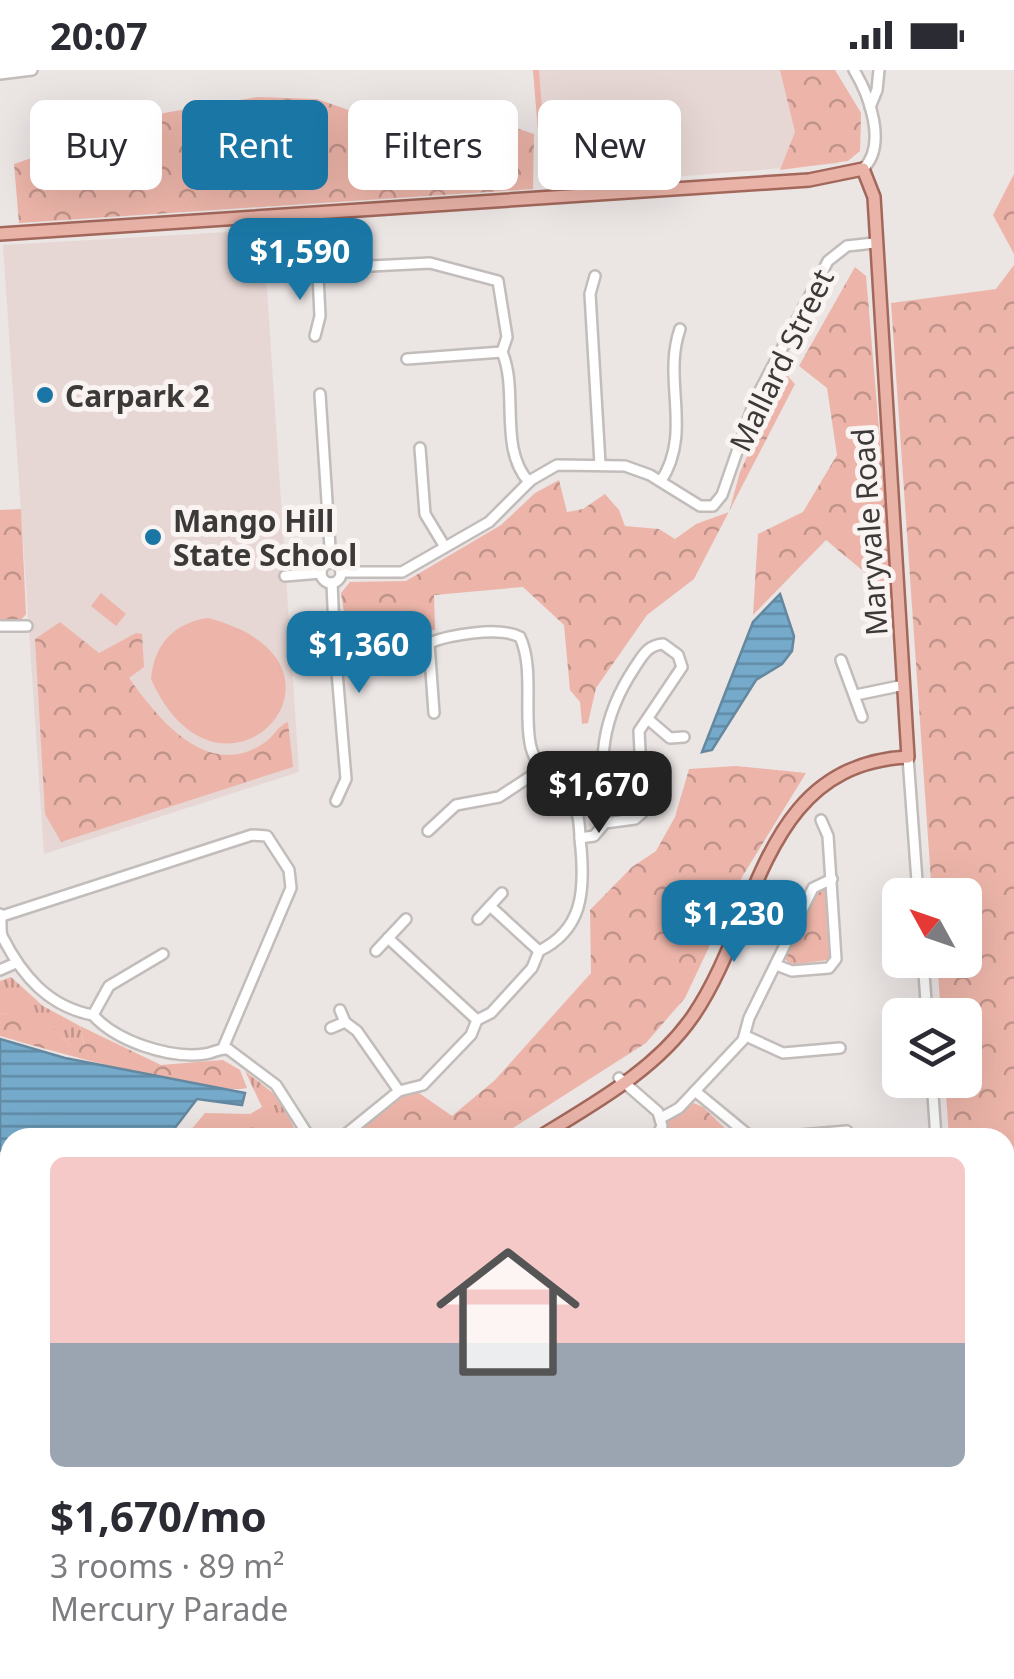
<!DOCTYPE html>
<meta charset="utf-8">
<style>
:root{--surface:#fff;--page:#f7f7f7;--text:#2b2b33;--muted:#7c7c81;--line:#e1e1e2;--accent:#1a76a4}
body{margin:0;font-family:"Noto Sans",sans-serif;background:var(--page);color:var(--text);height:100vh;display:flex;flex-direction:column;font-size:38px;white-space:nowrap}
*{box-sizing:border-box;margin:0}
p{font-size:32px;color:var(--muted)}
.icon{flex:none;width:55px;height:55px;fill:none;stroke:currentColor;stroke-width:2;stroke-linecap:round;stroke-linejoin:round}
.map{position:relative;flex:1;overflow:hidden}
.details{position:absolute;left:0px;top:1058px;width:1015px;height:552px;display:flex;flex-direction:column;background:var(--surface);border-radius:30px 30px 0 0;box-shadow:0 10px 40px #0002}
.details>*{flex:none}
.guide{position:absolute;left:30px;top:30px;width:955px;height:90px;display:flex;gap:20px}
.needle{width:65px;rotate:310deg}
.controls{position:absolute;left:882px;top:808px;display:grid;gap:20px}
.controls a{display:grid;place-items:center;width:100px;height:100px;border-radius:15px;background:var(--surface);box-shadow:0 10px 40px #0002;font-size:50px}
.price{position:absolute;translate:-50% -85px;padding:0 22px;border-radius:20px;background:var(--accent);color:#fff;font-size:32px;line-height:65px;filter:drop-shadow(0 2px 5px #0008)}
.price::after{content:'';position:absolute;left:50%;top:60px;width:30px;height:22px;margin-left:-15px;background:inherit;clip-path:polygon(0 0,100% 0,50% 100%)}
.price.on{background:#222;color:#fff}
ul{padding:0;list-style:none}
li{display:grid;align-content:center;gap:20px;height:530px;padding:0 50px}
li+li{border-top:2px solid var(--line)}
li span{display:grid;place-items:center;height:310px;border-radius:15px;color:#555}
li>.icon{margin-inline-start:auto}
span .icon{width:180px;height:180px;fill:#fffc;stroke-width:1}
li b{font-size:42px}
.chip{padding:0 35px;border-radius:15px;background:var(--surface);box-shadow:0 10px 40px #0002;font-size:35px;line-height:90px}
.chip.on{background:var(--accent);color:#fff}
.status{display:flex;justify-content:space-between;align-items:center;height:70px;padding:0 50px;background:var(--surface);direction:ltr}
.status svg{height:28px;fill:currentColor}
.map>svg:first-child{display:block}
.built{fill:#e6d7d4}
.grass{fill:url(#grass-tufts)}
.forest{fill:url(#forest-crowns)}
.pitch{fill:#edb5a9}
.water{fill:url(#water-rules);stroke:#64889f;stroke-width:2.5}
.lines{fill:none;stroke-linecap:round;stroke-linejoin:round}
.stream{stroke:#64889f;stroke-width:2.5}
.minor-casing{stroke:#c2bdbb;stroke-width:14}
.major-casing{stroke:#a3685b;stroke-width:16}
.minor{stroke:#fff;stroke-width:9}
.major{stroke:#e9b3a8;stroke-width:11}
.poi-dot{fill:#1a76a4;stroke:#f9f3f1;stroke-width:4}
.labels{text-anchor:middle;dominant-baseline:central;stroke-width:10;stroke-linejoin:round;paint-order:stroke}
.street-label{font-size:30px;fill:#3c3939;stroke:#f9f3f1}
.poi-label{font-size:30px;font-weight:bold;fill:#3c3939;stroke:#f9f3f1;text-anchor:start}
</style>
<div class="status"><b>20:07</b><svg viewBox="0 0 49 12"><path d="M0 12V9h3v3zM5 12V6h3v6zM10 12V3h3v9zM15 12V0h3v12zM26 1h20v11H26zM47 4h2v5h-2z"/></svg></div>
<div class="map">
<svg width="1014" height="1609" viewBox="0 0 1014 1609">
<defs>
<pattern id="grass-tufts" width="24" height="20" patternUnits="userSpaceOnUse" patternTransform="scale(2.5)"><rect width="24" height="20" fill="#edb5a9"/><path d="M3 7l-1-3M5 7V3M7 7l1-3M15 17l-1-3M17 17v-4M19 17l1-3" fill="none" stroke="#c1948b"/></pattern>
<pattern id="forest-crowns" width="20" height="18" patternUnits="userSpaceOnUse" patternTransform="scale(2.5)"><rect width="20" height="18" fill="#edb5a9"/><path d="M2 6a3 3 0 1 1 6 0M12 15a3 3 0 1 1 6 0" fill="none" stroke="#c1948b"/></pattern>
<pattern id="water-rules" width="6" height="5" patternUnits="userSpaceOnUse" patternTransform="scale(2.5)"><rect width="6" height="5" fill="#75aacb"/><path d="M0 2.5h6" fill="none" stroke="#618ba6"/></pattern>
</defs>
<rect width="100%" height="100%" fill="#ebe5e4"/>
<!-- built -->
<g class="built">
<polygon points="533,0 835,0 861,43 860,81 836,94 658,108 538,61"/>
<polygon points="263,160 299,702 44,784 3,175"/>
</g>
<!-- grass -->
<g class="grass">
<polygon points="533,0 539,0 543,52 553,67 538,61"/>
<path d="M11,907L43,936L80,956L84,976H71C49,953 33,942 0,944V911Z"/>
<polygon points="245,1001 278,1027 299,1067 185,1067 205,1043 250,1044 262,1037"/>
</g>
<!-- forest -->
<g class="forest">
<polygon points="780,0 835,0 861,43 860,81 848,91 780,100 795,62"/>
<polygon points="257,27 317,29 394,56 478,45 534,64 533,119 19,153 14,94 164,43"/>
<polygon points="1014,104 1014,184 993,145"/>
<polygon points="1014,195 1014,1084 1012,1106 1005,1108 1005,1068 949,1067 945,1010 965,1010 965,945 941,945 937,890 965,890 965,825 932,825 891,233 996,219"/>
<polygon points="855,197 866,206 892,511 875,511 826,470 753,545 758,464 803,442 837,385 827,318 799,296"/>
<polygon points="785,303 795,314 694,509 647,545 596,618 588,653 582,654 580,632 570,620 564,555 523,517 434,525 435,560 358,563 346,555 341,523 350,512 406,511 501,455 535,423 559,410 567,442 583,439 605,424 619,440 625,456 659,459 675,469 696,454 729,442 740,402"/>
<polygon points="21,439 26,544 21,550 0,550 0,440"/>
<path d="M60,552L99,583L136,563L142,564L144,597L129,608C159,650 208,711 264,673C274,667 277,656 288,652L293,697L61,772L45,744L35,569Z"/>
<polygon points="736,696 806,703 742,807 685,928 646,973 499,1067 346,1068 399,1026 419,1023 452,1046 495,1010 591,903 590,840 632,797 656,781 675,747 689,699"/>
<polygon points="828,815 833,882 827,890 791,895 783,887 816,817"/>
<path d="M26,943L52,957L71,976L84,975L80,956L161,995L223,990L240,1000L247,1018C215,1027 41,978 0,966V944Z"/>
<polygon points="691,1032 703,1037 735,1068 658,1068 665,1050"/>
<polygon points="1005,1344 1014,1345 1014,1609 992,1609 991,1600 1005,1600"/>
<polygon points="460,1600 779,1600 792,1609 447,1609"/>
<polygon points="892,1600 976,1600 977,1609 892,1609"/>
</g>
<!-- pitch -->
<g class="pitch">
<polygon points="101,523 126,544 116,556 91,536"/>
<path d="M208,548C381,593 221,766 151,609C154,574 174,553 208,548Z"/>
</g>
<!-- water -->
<g class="water">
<polygon points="780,524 794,566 792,581 782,594 756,610 712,680 702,682 753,552"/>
<polygon points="0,969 65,988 245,1023 242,1035 197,1029 168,1067 10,1068 10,1093 0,1079"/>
<polygon points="10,1248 10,1320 0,1329 0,1266"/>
</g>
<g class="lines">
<!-- stream -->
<g class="stream">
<polyline points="745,1600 748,1609"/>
<polyline points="556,1609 569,1600"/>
</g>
<defs>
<g id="minor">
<path d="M854,0C869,25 888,75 863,99"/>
<polyline points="0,4 32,0"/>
<polyline points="870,37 877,20 879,0"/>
<path d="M265,203L303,200L318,205L332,198L430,193L498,211L507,267L502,282C519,321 498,378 529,412"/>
<polyline points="595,206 590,224 600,394"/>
<polyline points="315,266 320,246 318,205"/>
<polyline points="407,289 502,282"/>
<polyline points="320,324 331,493"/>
<polyline points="420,378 425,444 445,477"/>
<path d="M661,411C693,362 662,310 680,259"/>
<circle cx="331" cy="503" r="10"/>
<polyline points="341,502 402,502 489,452 531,410 557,395 625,396 650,405 700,436 713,436 722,425 755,330 828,191 847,176 874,173"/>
<polyline points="285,506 321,503"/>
<polyline points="332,513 334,560 341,572 336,590 346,709 336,731"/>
<polyline points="0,556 27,556"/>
<polyline points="429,573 434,643"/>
<polyline points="841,590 862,647"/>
<polyline points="856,625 904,615"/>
<polyline points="649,650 670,668 684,667"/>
<polyline points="908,687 918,825"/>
<polyline points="428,761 456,735 499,727 540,700"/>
<path d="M580,768L594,766L605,753C600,690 599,651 635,597C643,585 648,575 663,574L678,585L682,597L639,661L643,742L635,749L605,753"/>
<polyline points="490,836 539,881"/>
<path d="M0,844C2,851 0,859 2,866C22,906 49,937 93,945C116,971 169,989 205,984C214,983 218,978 228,979L276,1015L310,1068"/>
<polyline points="2,846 252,765 267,766 289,800 291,818 223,978"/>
<polyline points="478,849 502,823"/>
<polyline points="388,868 477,950"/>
<polyline points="376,881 406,849"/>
<polyline points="923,890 927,945"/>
<polyline points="776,895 792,901 829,898 836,889 828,766 821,750"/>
<polyline points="0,900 16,893"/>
<polyline points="93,945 109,916 163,884"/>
<polyline points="345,952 357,961 399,1021"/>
<polyline points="331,958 345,952 340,940"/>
<polyline points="746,966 783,983 840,978"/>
<polyline points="619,1008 658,1042 662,1056 656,1068"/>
<polyline points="932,1010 936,1068"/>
<polyline points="695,1021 752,1068"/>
<polyline points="661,1048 679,1038 743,970 749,948 813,818 832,809"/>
<path d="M341,1068L399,1021L423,1015L471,965L477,950L491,943L532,898L539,881C582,860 585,823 581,778C579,766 581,752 576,740C563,713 535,703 530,673C524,641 534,597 520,567C499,556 449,565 429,573L413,568L341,574"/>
<polyline points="763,1068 847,1061"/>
<polyline points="1005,1315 1014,1314"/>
<polyline points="0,1498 0,1517"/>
<polyline points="0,1583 10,1585"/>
<polyline points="29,1600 37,1609"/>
<polyline points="221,1600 229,1609"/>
<polyline points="290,1600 299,1609"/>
<polyline points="0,1607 2,1609"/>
<polyline points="68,1609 84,1600"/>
<polyline points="181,1609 192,1600"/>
<polyline points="365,1609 376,1600"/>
</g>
<g id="major">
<path d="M0,164L809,110L863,99L874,127L908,687C761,694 760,848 693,946C656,1000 593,1034 538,1068"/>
<polyline points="0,1466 10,1459"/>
<polyline points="0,1479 10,1472"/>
</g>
</defs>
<!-- minor casing -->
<use href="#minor" class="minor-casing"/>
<!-- major casing -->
<use href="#major" class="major-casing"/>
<!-- minor -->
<use href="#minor" class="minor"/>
<!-- major -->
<use href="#major" class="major"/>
</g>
<!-- markers -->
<g class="poi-dot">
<circle cx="45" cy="325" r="10"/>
<circle cx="153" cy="467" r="10"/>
</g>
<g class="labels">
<!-- street labels -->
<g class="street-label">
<text transform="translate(781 290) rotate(-64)">Mallard Street</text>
<text transform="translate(869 462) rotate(-94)">Maryvale Road</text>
</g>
<!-- poi labels -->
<g class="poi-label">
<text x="65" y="325">Carpark 2</text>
<text x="173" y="450">Mango Hill<tspan x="173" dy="34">State School</tspan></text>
</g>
</g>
</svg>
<div class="controls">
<a><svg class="needle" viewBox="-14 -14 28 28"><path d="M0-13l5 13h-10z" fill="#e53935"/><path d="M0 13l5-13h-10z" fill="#7c7c81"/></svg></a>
<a><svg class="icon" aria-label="layers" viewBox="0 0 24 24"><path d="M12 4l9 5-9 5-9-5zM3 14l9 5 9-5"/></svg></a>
</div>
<b class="price" style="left:300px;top:233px">$1,590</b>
<b class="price" style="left:359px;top:626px">$1,360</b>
<b class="price on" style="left:599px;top:766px">$1,670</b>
<b class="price" style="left:734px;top:895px">$1,230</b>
<div class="guide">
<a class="chip">Buy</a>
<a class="chip on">Rent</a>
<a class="chip">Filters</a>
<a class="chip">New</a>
</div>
<section class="details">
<ul>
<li><span style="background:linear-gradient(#f6c9c9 60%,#9aa5b1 0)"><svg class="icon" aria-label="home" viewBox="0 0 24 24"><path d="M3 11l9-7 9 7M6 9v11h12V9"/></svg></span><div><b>$1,670/mo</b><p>3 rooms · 89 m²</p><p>Mercury Parade</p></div></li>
</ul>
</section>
</div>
